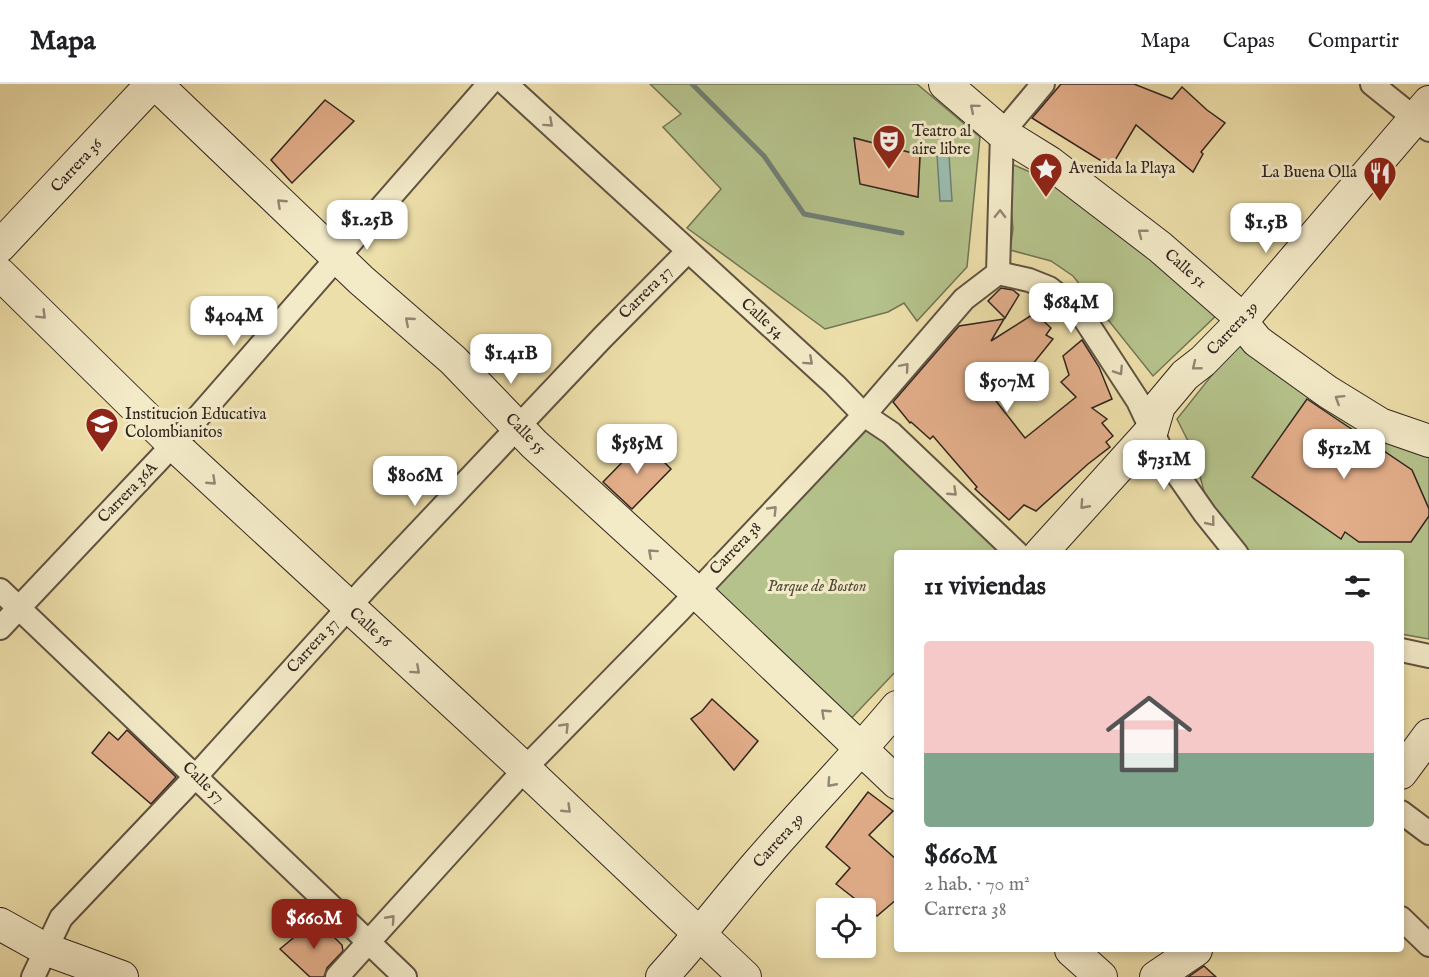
<!DOCTYPE html>
<html lang="es">
<meta charset="utf-8">
<style>
:root{--surface:#fff;--page:#f2f2f2;--text:#202124;--muted:#757577;--line:#e0e0e0;--accent:#8f2418}
body{margin:0;font-family:"IM FELL English",serif;background:var(--page);color:var(--text);height:100vh;display:flex;flex-direction:column;font-size:22px;white-space:nowrap}
*{box-sizing:border-box;margin:0}
p{font-size:20px;color:var(--muted)}
.icon{flex:none;width:33px;height:33px;fill:none;stroke:currentColor;stroke-width:2;stroke-linecap:round;stroke-linejoin:round}
.map{position:relative;flex:1;overflow:hidden}
.drawer{position:absolute;left:894px;top:466px;width:510px;height:402px;display:flex;flex-direction:column;background:var(--surface);border-radius:6px;box-shadow:0 3px 9px #0003}
.drawer>*{flex:none}
.fabs{position:absolute;left:816px;top:814px;display:grid;gap:12px}
.fabs a{display:grid;place-items:center;width:60px;height:60px;border-radius:6px;background:var(--surface);box-shadow:0 3px 9px #0003;font-size:30px}
.price{position:absolute;translate:-50% -51px;padding:0 14px;border-radius:12px;background:#fff;color:#222;font-size:20px;line-height:39px;filter:drop-shadow(0 2px 3px #0008)}
.price::after{content:'';position:absolute;left:50%;top:36px;width:18px;height:14px;margin-left:-9px;background:inherit;clip-path:polygon(0 0,100% 0,50% 100%)}
.price.current{background:var(--accent);color:#fff}
ul{padding:0;list-style:none}
li{display:grid;align-content:center;gap:12px;height:318px;padding:0 30px}
li+li{border-top:2px solid var(--line)}
li span{display:grid;place-items:center;height:186px;border-radius:6px;color:#555}
li>.icon{margin-inline-start:auto}
span .icon{width:108px;height:108px;fill:#fffc;stroke-width:1}
li b{font-size:26px}
h2{display:flex;justify-content:space-between;align-items:center;height:72px;padding:0 30px;font-size:26px}
header{display:flex;align-items:center;gap:36px;box-sizing:border-box;height:84px;padding:0 30px;background:var(--surface);border-bottom:2px solid var(--line)}
header strong{font-size:28px}
nav{display:flex;gap:33px;margin-inline-start:auto;font-size:21px}
.map>svg:first-child{display:block}
.green{fill:#b5c28b;stroke:#737355;stroke-width:1.5;fill-rule:evenodd}
.water{fill:#9abcaf;stroke:#707f75;stroke-width:1.5}
.lines{fill:none;stroke-linecap:round;stroke-linejoin:round}
.stream{stroke:#707f75;stroke-width:5}
.building{fill:#e2ae8a;stroke:#31241f;stroke-width:1.5}
.street-casing{stroke:#605342;stroke-width:26}
.secondary-casing{stroke:#31241f;stroke-width:34}
.street{stroke:#f3eac8;stroke-width:22}
.secondary{stroke:#f3eac8;stroke-width:32}
.oneway{stroke:#928774}
.labels{text-anchor:middle;dominant-baseline:central;stroke-width:6;stroke-linejoin:round;paint-order:stroke}
.poi-label{font-size:16px;fill:#31241f;stroke:#f3eac8;text-anchor:start}
.street-label{font-size:16px;fill:#31241f;stroke:#f3eac8}
.park-label{font-size:16px;font-style:italic;fill:#524c3a;stroke:#f3eac8}
</style>
<header>
<strong>Mapa</strong>
<nav><a>Mapa</a><a>Capas</a><a>Compartir</a></nav>
</header>
<div class="map">
<svg width="1429" height="893" viewBox="0 0 1429 893">
<rect width="100%" height="100%" fill="#eddfaa"/>
<filter id="stains"><feTurbulence type="fractalNoise" baseFrequency=".00333" numOctaves="4"/><feColorMatrix values="0 0 0 0 .2 0 0 0 0 .09 0 0 0 0 .02 0 0 0 .5 -.17"/></filter>
<radialGradient id="worn" r=".72"><stop offset=".6" stop-color="#630" stop-opacity="0"/><stop offset="1" stop-color="#630" stop-opacity=".3"/></radialGradient>
<!-- green -->
<g class="green">
<path d="M650,0H917L980,53L967,183L917,237L904,219L888,228L825,245L687,144L721,105L663,43L681,30ZM855,54L920,71L918,113L861,100Z"/>
<polygon points="1007,78 1078,109 1221,227 1153,292 1073,192 1051,177 1010,166 1013,145"/>
<polygon points="1240,259 1429,366 1429,555 1401,550 1401,470 1251,469 1236,455 1207,418 1193,367 1177,335 1235,262"/>
<polygon points="866,334 1007,470 897,470 897,586 846,640 703,507"/>
</g>
<!-- water -->
<polygon class="water" points="937,71 949,71 952,117 940,117"/>
<g class="lines">
<!-- stream -->
<polyline class="stream" points="692,0 764,72 804,130 902,149"/>
</g>
<!-- building -->
<g class="building">
<polygon points="1061,0 1134,0 1172,15 1182,3 1207,26 1225,39 1201,68 1203,70 1193,88 1136,41 1111,83 1032,34"/>
<polygon points="325,16 354,37 292,99 271,76"/>
<polygon points="854,54 920,71 918,113 860,100"/>
<polygon points="1001,204 1013,206 1019,211 1005,234 988,217"/>
<polygon points="1035,229 1051,244 1046,251 1053,255 1015,302 985,303 1025,354 1076,313 1061,298 1069,291 1063,272 1082,256 1099,283 1112,315 1092,324 1107,335 1102,339 1113,352 1106,358 1110,363 1088,380 1036,427 1024,421 1009,436 975,405 977,403 933,352 930,355 911,338 910,339 893,318 959,242 1004,235 991,257"/>
<polygon points="1307,315 1412,386 1429,425 1429,432 1411,458 1359,458 1345,448 1341,455 1252,393"/>
<polygon points="643,357 671,385 632,425 603,398"/>
<polygon points="712,615 758,657 734,686 691,635 702,627"/>
<polygon points="127,646 176,693 151,720 92,669 109,648 118,656"/>
<polygon points="868,708 893,727 869,751 897,776 897,815 877,832 836,800 850,784 826,763"/>
<polygon points="316,835 342,861 343,867 327,884 324,893 310,893 280,865"/>
<polygon points="1204,882 1216,893 1188,893"/>
</g>
<g class="lines">
<defs>
<g id="street">
<polyline points="506,0 835,301 864,331 891,349 1018,470"/>
<polyline points="1372,0 1429,46"/>
<polyline points="998,189 1029,196 1049,204 1080,228 1138,317 1163,370 1205,430 1237,470"/>
<polyline points="0,506 405,893"/>
<polyline points="0,544 185,348 489,0"/>
<polyline points="1401,566 1429,572"/>
<polyline points="1401,728 1429,749"/>
<polyline points="1401,834 1429,861"/>
<polyline points="33,893 61,834 196,692 367,503 602,254 687,168"/>
<polyline points="337,893 536,673 678,528 864,331 964,215 998,189 1002,49 1043,0"/>
</g>
<g id="secondary">
<polyline points="156,0 361,196 453,276 534,360 696,508 897,699"/>
<polyline points="945,0 1002,49 1049,78 1160,163 1232,226 1257,257 1328,308 1380,340 1429,357"/>
<polyline points="0,162 152,0"/>
<polyline points="0,190 174,361 525,685 745,893"/>
<polyline points="1040,470 1152,346 1159,322 1185,291 1203,277 1241,238 1429,18"/>
<polyline points="1401,689 1429,651"/>
<polyline points="0,840 45,865 122,893"/>
<polyline points="1071,866 1101,893"/>
<path d="M662,893C696,856 727,815 760,777C805,725 853,676 897,623"/>
<polyline points="1156,893 1196,866"/>
</g>
</defs>
<!-- street casing -->
<use href="#street" class="street-casing"/>
<!-- secondary casing -->
<use href="#secondary" class="secondary-casing"/>
<!-- street -->
<use href="#street" class="street"/>
<!-- secondary -->
<use href="#secondary" class="secondary"/>
</g>
<!-- one-way arrows -->
<defs><path id="oneway-chevron" d="M-2-3.5L2.5 0L-2 3.5" fill="none" stroke-width="1.6" stroke-linecap="round" stroke-linejoin="round" transform="scale(1.5)"/></defs>
<g class="oneway">
<use href="#oneway-chevron" transform="translate(974 24) rotate(-140)"/>
<use href="#oneway-chevron" transform="translate(549 39) rotate(42)"/>
<use href="#oneway-chevron" transform="translate(281 119) rotate(-137)"/>
<use href="#oneway-chevron" transform="translate(1000 130) rotate(-89)"/>
<use href="#oneway-chevron" transform="translate(1142 149) rotate(-142)"/>
<use href="#oneway-chevron" transform="translate(42 231) rotate(45)"/>
<use href="#oneway-chevron" transform="translate(409 237) rotate(-139)"/>
<use href="#oneway-chevron" transform="translate(809 277) rotate(42)"/>
<use href="#oneway-chevron" transform="translate(1196 282) rotate(141)"/>
<use href="#oneway-chevron" transform="translate(905 283) rotate(-49)"/>
<use href="#oneway-chevron" transform="translate(1119 287) rotate(57)"/>
<use href="#oneway-chevron" transform="translate(1339 315) rotate(-148)"/>
<use href="#oneway-chevron" transform="translate(212 397) rotate(43)"/>
<use href="#oneway-chevron" transform="translate(953 408) rotate(43)"/>
<use href="#oneway-chevron" transform="translate(1084 421) rotate(132)"/>
<use href="#oneway-chevron" transform="translate(773 426) rotate(-46)"/>
<use href="#oneway-chevron" transform="translate(1211 438) rotate(51)"/>
<use href="#oneway-chevron" transform="translate(652 469) rotate(-138)"/>
<use href="#oneway-chevron" transform="translate(416 586) rotate(42)"/>
<use href="#oneway-chevron" transform="translate(825 629) rotate(-137)"/>
<use href="#oneway-chevron" transform="translate(565 643) rotate(-46)"/>
<use href="#oneway-chevron" transform="translate(831 699) rotate(132)"/>
<use href="#oneway-chevron" transform="translate(567 725) rotate(44)"/>
<use href="#oneway-chevron" transform="translate(391 835) rotate(-48)"/>
</g>
<!-- icons -->
<defs>
<symbol id="theatre-pin" viewBox="-11 -11 22 30"><path d="M0 17L-7.5 6A9.5 9.5 0 1 1 7.5 6Z" fill="#8f2418" stroke="#f3eac8"/><path d="M-5-5.5Q0-4 5-5.5V0Q5 5 0 6Q-5 5-5 0ZM-3.3-2.5H-1v1.5H-3.3ZM1-2.5H3.3v1.5H1ZM-2.8 1Q0 5.5 2.8 1Z" fill="#fff"/></symbol>
<symbol id="sight-pin" viewBox="-11 -11 22 30"><path d="M0 17L-7.5 6A9.5 9.5 0 1 1 7.5 6Z" fill="#8f2418" stroke="#f3eac8"/><path d="M0-6L1.8-2.2L6-1.7L2.9 1.2L3.7 5.4L0 3.3L-3.7 5.4L-2.9 1.2L-6-1.7L-1.8-2.2Z" fill="#fff"/></symbol>
<symbol id="restaurant-pin" viewBox="-11 -11 22 30"><path d="M0 17L-7.5 6A9.5 9.5 0 1 1 7.5 6Z" fill="#8f2418" stroke="#f3eac8"/><path d="M-5-6h1v4h1v-4h1v4h1v-4h1v5L-1.5 .5V6h-2V.5L-5-1ZM5-6V6H3V1.5H1.5Q1.5-4 5-6Z" fill="#fff"/></symbol>
<symbol id="school-pin" viewBox="-11 -11 22 30"><path d="M0 17L-7.5 6A9.5 9.5 0 1 1 7.5 6Z" fill="#8f2418" stroke="#f3eac8"/><path d="M0-5L7-2L0 1L-7-2ZM-4 1L0 2.5L4 1V4Q0 6-4 4Z" fill="#fff"/></symbol>
</defs>
<g fill-rule="evenodd">
<use href="#theatre-pin" x="870" y="38" width="38" height="52"/>
<use href="#sight-pin" x="1027" y="66" width="38" height="52"/>
<use href="#restaurant-pin" x="1361" y="70" width="38" height="52"/>
<use href="#school-pin" x="83" y="321" width="38" height="52"/>
</g>
<g class="labels">
<!-- poi labels -->
<g class="poi-label">
<text x="912" y="48">Teatro al<tspan x="912" dy="18">aire libre</tspan></text>
<text x="1069" y="85">Avenida la Playa</text>
<text x="1357" y="89" text-anchor="end">La Buena Olla</text>
<text x="125" y="331">Institucion Educativa<tspan x="125" dy="18">Colombianitos</tspan></text>
</g>
<!-- street labels -->
<g class="street-label">
<text transform="translate(77 82) rotate(-47)">Carrera 36</text>
<text transform="translate(1185 185) rotate(41)">Calle 51</text>
<text transform="translate(646 209) rotate(-45)">Carrera 37</text>
<text transform="translate(762 235) rotate(42)">Calle 54</text>
<text transform="translate(1233 245) rotate(-47)">Carrera 39</text>
<text transform="translate(525 350) rotate(45)">Calle 55</text>
<text transform="translate(128 409) rotate(-46)">Carrera 36A</text>
<text transform="translate(736 465) rotate(-46)">Carrera 38</text>
<text transform="translate(370 544) rotate(42)">Calle 56</text>
<text transform="translate(313 562) rotate(-48)">Carrera 37</text>
<text transform="translate(203 699) rotate(44)">Calle 57</text>
<text transform="translate(779 757) rotate(-48)">Carrera 39</text>
</g>
<!-- park labels -->
<g class="park-label">
<text x="817" y="503">Parque de Boston</text>
</g>
</g>
<rect width="100%" height="100%" filter="url(#stains)"/>
<rect width="100%" height="100%" fill="url(#worn)"/>
</svg>
<div class="fabs">
<a><svg class="icon" aria-label="locate" viewBox="0 0 24 24"><circle cx="12" cy="12" r="6"/><path d="M12 2v4M12 18v4M2 12h4M18 12h4"/></svg></a>
</div>
<b class="price" style="left:367px;top:167px">$1.25B</b>
<b class="price" style="left:1266px;top:170px">$1.5B</b>
<b class="price" style="left:1071px;top:250px">$684M</b>
<b class="price" style="left:234px;top:263px">$404M</b>
<b class="price" style="left:511px;top:301px">$1.41B</b>
<b class="price" style="left:1007px;top:329px">$507M</b>
<b class="price" style="left:637px;top:391px">$585M</b>
<b class="price" style="left:1344px;top:396px">$512M</b>
<b class="price" style="left:1164px;top:407px">$731M</b>
<b class="price" style="left:415px;top:423px">$806M</b>
<b class="price current" style="left:314px;top:866px">$660M</b>
<section class="drawer">
<h2>11 viviendas<svg class="icon" aria-label="filters" viewBox="0 0 24 24"><path d="M4 7h16M4 17h16"/><circle cx="9" cy="7" r="2"/><circle cx="15" cy="17" r="2"/></svg></h2>
<ul>
<li><span style="background:linear-gradient(#f6c9c9 60%,#7fa58c 0)"><svg class="icon" aria-label="home" viewBox="0 0 24 24"><path d="M3 11l9-7 9 7M6 9v11h12V9"/></svg></span><div><b>$660M</b><p>2 hab. · 70 m²</p><p>Carrera 38</p></div></li>
</ul>
</section>
</div>
